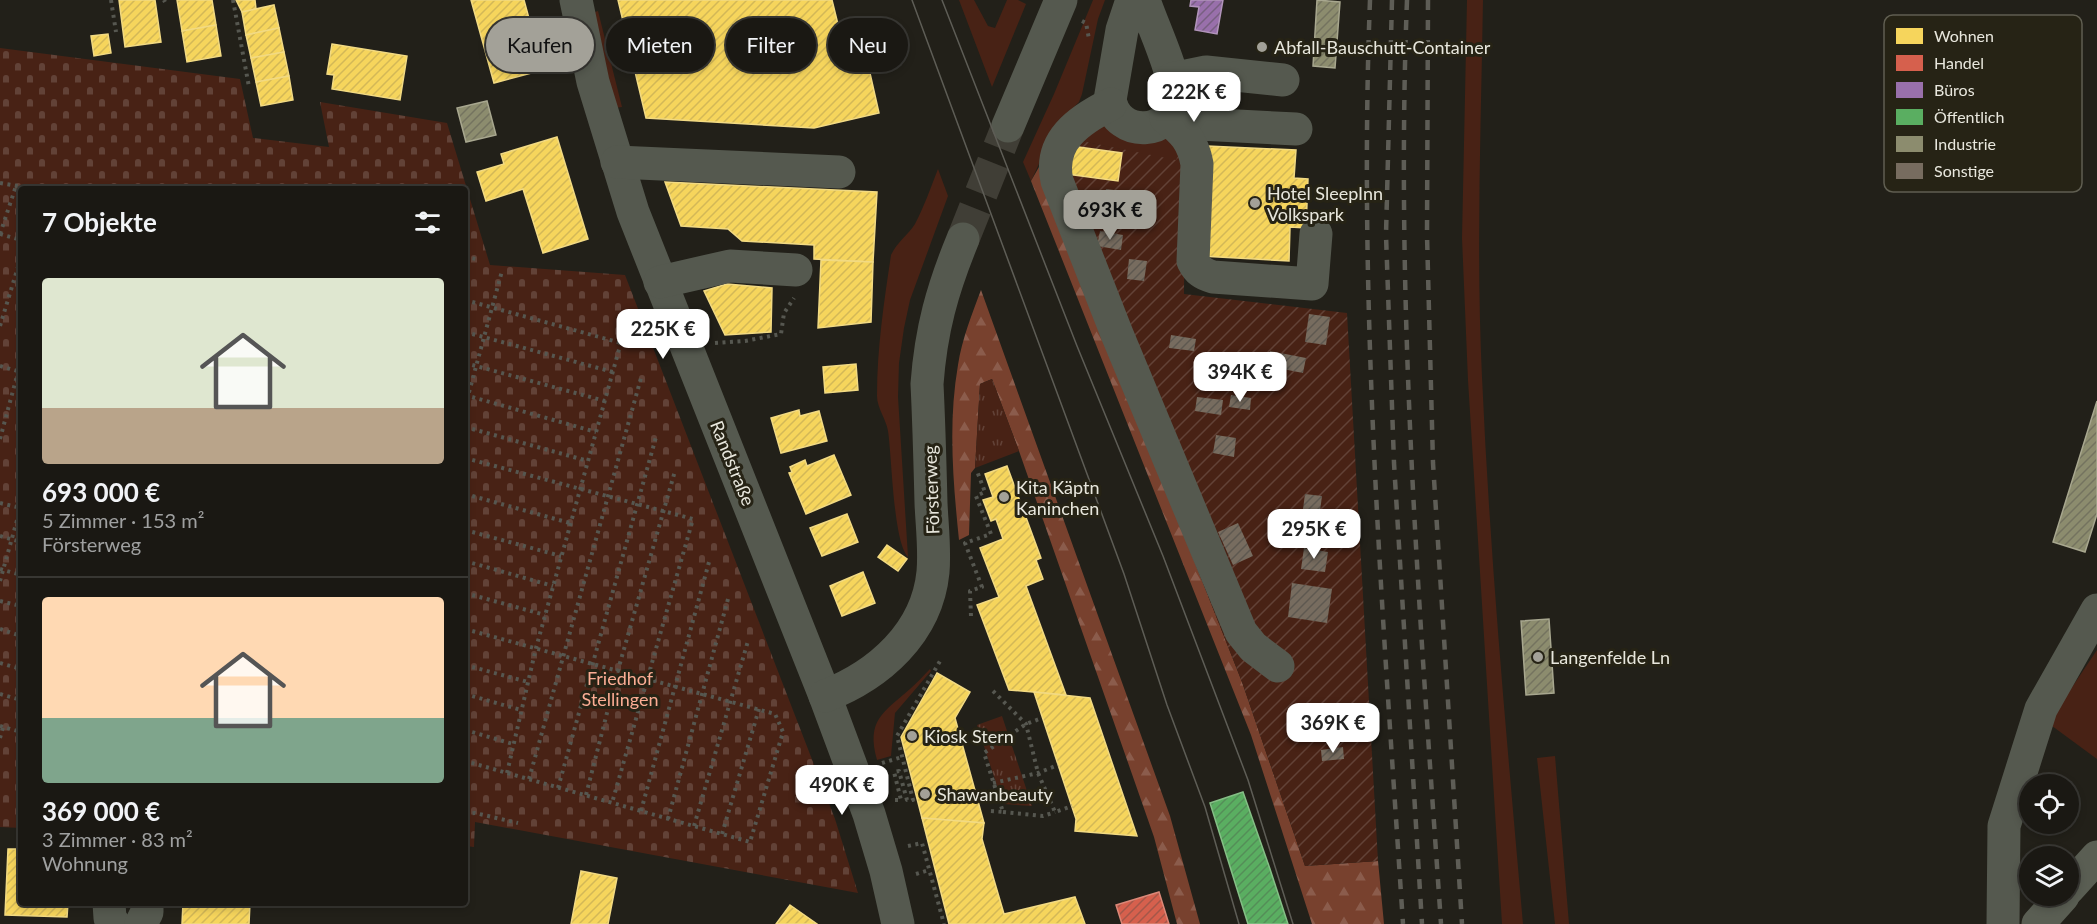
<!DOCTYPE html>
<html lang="de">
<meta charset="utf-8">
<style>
:root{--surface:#1a1813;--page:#23211c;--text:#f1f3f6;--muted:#9fa0a0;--line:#383733;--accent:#a3a198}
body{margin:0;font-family:Lato,sans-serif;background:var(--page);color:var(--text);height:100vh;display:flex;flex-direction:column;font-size:22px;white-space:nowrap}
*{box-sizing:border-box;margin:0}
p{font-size:20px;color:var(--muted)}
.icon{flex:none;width:33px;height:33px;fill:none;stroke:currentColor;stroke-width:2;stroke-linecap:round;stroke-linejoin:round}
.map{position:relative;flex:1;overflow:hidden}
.side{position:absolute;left:18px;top:186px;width:450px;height:720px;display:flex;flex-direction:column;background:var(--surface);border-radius:6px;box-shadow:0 3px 9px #0003,0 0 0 2px var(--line)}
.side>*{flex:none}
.hud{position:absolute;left:486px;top:18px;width:570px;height:54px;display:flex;gap:12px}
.controls{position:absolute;left:2019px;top:774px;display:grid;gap:12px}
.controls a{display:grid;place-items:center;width:60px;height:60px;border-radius:50%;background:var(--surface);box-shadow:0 3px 9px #0003,0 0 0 2px var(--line);font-size:30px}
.price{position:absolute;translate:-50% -51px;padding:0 14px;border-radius:12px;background:#fff;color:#222;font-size:20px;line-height:39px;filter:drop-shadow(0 2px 3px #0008)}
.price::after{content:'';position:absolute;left:50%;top:36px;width:18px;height:14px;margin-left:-9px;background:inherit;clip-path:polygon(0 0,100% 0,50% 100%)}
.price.current{background:var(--accent);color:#111}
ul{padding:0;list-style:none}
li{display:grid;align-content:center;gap:12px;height:318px;padding:0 24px}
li+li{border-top:2px solid var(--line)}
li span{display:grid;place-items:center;height:186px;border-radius:6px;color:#555}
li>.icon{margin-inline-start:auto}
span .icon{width:108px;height:108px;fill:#fffc;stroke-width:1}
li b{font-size:26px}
h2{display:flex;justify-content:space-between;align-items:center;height:72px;padding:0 24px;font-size:26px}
.tag{padding:0 21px;border-radius:27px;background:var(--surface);box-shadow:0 3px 9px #0003,0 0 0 2px var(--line);font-size:21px;line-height:54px}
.tag.current{background:var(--accent);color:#111}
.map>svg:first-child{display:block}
.grass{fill:#482215}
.forest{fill:url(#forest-firs)}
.cemetery{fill:url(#cemetery-stones)}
.park{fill:url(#park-tufts)}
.garden{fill:url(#garden-furrows)}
.homes{fill:url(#homes-hatch);stroke:#f2da83;stroke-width:1.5}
.shops{fill:url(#shops-hatch);stroke:#db8878;stroke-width:1.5}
.offices{fill:url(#offices-hatch);stroke:#b194ba;stroke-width:1.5}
.public{fill:url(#public-hatch);stroke:#85bf86;stroke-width:1.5}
.industry{fill:url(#industry-hatch);stroke:#a8a78f;stroke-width:1.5}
.building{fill:url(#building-hatch)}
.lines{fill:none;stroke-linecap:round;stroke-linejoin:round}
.minor-tunnel{stroke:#403e36;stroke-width:33;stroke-dasharray:33 16;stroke-linecap:butt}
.path{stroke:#565750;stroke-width:4;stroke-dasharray:3 4.5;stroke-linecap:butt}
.minor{stroke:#55594f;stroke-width:33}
.highway{stroke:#5a5e53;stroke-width:33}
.tram{stroke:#5e5d56;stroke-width:1.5}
.rail{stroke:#5e5d56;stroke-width:4.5;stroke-dasharray:10 10;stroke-linecap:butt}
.poi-dot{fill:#a3a198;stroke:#262315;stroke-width:2}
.labels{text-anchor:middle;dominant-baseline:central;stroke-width:6;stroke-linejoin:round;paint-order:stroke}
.poi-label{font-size:18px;fill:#e8e7dd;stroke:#262315;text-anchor:start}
.street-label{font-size:18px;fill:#e8e7dd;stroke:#262315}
.park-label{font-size:18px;fill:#fbad94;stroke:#262315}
.key{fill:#262315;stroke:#605e51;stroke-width:1.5}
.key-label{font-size:16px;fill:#e8e7dd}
</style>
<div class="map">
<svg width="2097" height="924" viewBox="0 0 2097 924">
<defs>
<pattern id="forest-firs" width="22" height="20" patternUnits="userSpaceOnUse" patternTransform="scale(1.5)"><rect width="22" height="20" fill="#78412e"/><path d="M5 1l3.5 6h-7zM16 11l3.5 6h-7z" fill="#8b5c4c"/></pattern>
<pattern id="cemetery-stones" width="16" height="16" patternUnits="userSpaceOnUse" patternTransform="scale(1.5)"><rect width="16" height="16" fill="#482215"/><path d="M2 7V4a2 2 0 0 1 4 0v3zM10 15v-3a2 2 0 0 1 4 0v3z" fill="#624237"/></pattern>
<pattern id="park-tufts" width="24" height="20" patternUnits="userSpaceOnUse" patternTransform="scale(1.5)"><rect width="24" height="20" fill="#482215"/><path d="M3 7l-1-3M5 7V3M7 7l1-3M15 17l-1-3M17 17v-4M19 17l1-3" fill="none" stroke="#624237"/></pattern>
<pattern id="garden-furrows" width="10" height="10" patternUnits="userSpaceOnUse" patternTransform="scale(1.5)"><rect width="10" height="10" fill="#482215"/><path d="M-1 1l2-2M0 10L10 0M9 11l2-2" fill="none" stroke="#624237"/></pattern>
<pattern id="homes-hatch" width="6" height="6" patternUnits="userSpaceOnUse" patternTransform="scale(1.5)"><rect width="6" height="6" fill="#f6d55c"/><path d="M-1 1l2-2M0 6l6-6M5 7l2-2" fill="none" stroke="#d3b857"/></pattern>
<pattern id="shops-hatch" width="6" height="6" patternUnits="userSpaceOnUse" patternTransform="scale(1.5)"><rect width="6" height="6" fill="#d6604d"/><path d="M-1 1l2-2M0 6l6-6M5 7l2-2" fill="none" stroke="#a45749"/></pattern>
<pattern id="offices-hatch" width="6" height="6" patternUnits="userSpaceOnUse" patternTransform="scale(1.5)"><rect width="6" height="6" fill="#9970ab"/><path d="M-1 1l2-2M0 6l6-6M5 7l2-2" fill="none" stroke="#785f81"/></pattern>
<pattern id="public-hatch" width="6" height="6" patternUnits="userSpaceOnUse" patternTransform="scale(1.5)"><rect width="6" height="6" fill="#5aae61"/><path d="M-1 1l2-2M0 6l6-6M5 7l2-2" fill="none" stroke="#548e58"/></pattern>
<pattern id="industry-hatch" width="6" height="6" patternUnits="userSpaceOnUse" patternTransform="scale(1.5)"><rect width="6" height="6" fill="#8c8c6e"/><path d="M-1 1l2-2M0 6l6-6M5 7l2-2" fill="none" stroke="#74735f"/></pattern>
<pattern id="building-hatch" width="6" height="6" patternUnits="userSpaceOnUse" patternTransform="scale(1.5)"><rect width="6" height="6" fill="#776c5f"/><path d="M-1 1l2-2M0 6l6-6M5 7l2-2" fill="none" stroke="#5e5850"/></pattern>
</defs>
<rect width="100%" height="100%" fill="#222019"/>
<!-- grass -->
<g class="grass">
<polygon points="959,0 974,0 988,26 995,28 1007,0 1018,0 1026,4 992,87"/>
<polygon points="1093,0 1105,0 1098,19 1082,94 1079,102 1058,123 1031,181 1023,162 1054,94"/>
<path d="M1467,0H1483C1481,125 1476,251 1482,377C1490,559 1507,742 1523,924H1502L1468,380L1462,238Z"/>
<polygon points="598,11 622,107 615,108 592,13"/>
<path d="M1104,122C1130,144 1134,149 1167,137L1180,152L1176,161L1072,139Z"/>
<path d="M938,169L948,196L910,300L904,328L899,363L898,397L908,557C893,541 892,457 888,431C886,419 877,408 877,396C877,348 884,302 891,255C897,242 908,235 915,224C924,207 931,187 938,169Z"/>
<polygon points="2097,650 2097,759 2048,723"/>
<path d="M930,669L931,671L895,713L891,756L877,760C866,720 883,713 910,689C917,683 923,676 930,669Z"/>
<polygon points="1555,756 1569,924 1555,924 1537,758"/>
</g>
<!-- forest -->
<g class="forest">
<polygon points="1039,167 1242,682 1305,866 1378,861 1384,924 1312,924 1251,735 1031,181"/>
<path d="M981,290L1170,816L1200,924H1177L1154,837L1019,451L992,379L980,384L975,468L971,473L969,535L959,540C953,481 948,423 958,365C962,339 972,314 981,290Z"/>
</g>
<!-- cemetery -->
<polygon class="cemetery" points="0,48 240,79 253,138 329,147 320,102 447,123 490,265 625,275 835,819 858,893 475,822 474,847 465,846 465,189 21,189 21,828 0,827"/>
<!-- park -->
<g class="park">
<polygon points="992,379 1019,451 975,468 980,384"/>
<polygon points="1002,716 1032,806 1003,804 977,725"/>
</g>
<!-- garden -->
<polygon class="garden" points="1058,123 1072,139 1176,160 1180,152 1185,154 1184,294 1347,313 1378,861 1305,866 1242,682 1039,167"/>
<!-- homes -->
<g class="homes">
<polygon points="119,0 155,0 161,42 125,47"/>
<polygon points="177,0 212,0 216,25 182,31"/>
<polygon points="236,0 255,0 256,9 242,12"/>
<polygon points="471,0 524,0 543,70 494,83"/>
<polygon points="618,0 832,0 848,65 867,60 879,113 814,128 646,118"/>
<polygon points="274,5 279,28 246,35 242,12"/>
<polygon points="216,25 221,56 187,62 182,31"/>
<polygon points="279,28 284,52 251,58 246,35"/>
<polygon points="108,34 111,53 94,56 91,36"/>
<polygon points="332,44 407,56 400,100 332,89 334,75 327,74"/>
<polygon points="284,52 289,76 256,82 251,58"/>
<polygon points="289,76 293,100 261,106 256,82"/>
<polygon points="557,137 588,239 543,253 523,189 486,201 477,172 504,164 501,154"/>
<polygon points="1071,146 1122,153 1118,181 1067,174"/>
<polygon points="1207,146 1296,150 1294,178 1308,179 1306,228 1290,227 1289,261 1201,256"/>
<polygon points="665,182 877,192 873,262 814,259 814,245 742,241 728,229 681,226"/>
<polygon points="821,260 873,262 871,322 818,328"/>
<polygon points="727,284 772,288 771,332 725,335 704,291"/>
<polygon points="856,364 858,390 825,393 823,367"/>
<polygon points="799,410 800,416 819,411 827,441 781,453 771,418"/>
<polygon points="834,455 851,495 806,514 789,473 792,472 790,467 805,460 807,466"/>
<polygon points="1007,466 1041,558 1036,560 1043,579 1026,586 1066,695 1009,690 977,605 999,597 980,548 1003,539 996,519 991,521 983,500 993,497 985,474"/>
<polygon points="847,514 858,542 822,556 810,528"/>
<polygon points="887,545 907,559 898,571 878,557"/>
<polygon points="863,572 875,603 842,616 830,586"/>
<polygon points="937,673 970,692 955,718 984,823 922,818 901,737"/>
<polygon points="1034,692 1090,698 1137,836 1075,831 1076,819"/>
<polygon points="922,818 984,823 982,839 1004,914 1075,897 1085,924 949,924"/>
<polygon points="8,849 21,849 21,903 68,903 67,917 5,915"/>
<polygon points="581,871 617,878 608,924 571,924"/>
<polygon points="183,903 250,903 249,924 182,924"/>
<polygon points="790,905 817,924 776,924"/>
</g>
<!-- shops -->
<polygon class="shops" points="1159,892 1169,924 1122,924 1116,905"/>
<!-- offices -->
<polygon class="offices" points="1191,0 1223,0 1217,34 1195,30 1199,7 1190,6"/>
<!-- public -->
<polygon class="public" points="1243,792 1270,869 1288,924 1248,924 1210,803"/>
<!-- industry -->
<g class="industry">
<polygon points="1317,0 1340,2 1335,68 1313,66"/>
<polygon points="487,101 496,135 466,142 457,108"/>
<polygon points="2097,401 2097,514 2085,552 2053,542"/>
<polygon points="1549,619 1554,693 1526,695 1521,621"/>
</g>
<!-- building -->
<g class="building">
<polygon points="1106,189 1122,191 1121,201 1104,199"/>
<polygon points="1100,231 1123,235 1121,250 1097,246"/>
<polygon points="1129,259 1147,261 1144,281 1127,279"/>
<polygon points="1309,314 1330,317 1326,345 1305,342"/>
<polygon points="1171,335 1196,339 1194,351 1169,348"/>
<polygon points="1270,351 1306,358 1303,373 1267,366"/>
<polygon points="1231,395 1251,398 1250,410 1229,407"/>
<polygon points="1197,397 1223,400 1221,415 1195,411"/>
<polygon points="1216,435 1236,438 1234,457 1213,453"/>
<polygon points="1305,494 1322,496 1320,511 1303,509"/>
<polygon points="1238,523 1253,556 1233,565 1218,532"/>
<polygon points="1304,548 1328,552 1325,572 1301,569"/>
<polygon points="1292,583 1332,589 1327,623 1288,617"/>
<polygon points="1343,747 1344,759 1322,761 1321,750"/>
</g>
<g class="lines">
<!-- minor-tunnel -->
<polyline class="minor-tunnel" points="963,239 1008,126"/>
<!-- path -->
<g class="path">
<polyline points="111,0 116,32"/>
<polyline points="164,0 165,2"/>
<polyline points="233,0 249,87"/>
<polyline points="1082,21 1086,23 1089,39"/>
<polyline points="0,183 36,189"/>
<polyline points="0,234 16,186"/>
<polyline points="0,234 21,240"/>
<polyline points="465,257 476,259"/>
<polyline points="465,300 621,343"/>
<polyline points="0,326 21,257"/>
<polyline points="465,332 613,372"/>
<polyline points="715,343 745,341 781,334 784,313 794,298"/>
<polyline points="465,363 605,401"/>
<polyline points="0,366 21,372"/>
<polyline points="465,395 596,432"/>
<polyline points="465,407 502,271"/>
<polyline points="465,427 588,461"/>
<polyline points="0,439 21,361"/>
<polyline points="465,458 693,519 612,803"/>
<polyline points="465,494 570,523"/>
<polyline points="0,503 21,508"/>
<polyline points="465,530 561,556"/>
<polyline points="0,536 21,542"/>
<polyline points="465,561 553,586"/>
<polyline points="0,569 21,575"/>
<polyline points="0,581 21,506"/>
<polyline points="465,593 545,615"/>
<polyline points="0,601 21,606"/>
<polyline points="971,616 970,591 982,587 965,543 991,534 976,496 985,492 977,471"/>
<polyline points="0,629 21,636"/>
<polyline points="465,629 775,714 783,732 750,842 465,761"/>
<polyline points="0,663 21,669"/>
<polyline points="465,665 528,682"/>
<polyline points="993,691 1026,724 1038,773 1055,812 1072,806"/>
<polyline points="0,694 21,700"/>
<polyline points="465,694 521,710"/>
<polyline points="0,726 21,732"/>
<polyline points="465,730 513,744"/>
<polyline points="0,738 3,727"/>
<polyline points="882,763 902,757"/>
<polyline points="507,773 536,648 625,328"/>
<polyline points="529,779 641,378"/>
<polyline points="993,783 1038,773 1058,765"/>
<polyline points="558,788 656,437"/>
<polyline points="586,795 618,670 675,471"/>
<polyline points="895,800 901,800 894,772 899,771 907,800 913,800 897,736 940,661"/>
<polyline points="641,811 709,562"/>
<polyline points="991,811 1003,812 984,753 1026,724 1042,718"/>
<polyline points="1003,812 1043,816 1055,812"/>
<polyline points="465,814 475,813 518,823"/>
<polyline points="668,819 728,599"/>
<polyline points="694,826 748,641"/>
<polyline points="722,834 759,709"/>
<polyline points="908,846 922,843 944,924"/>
<polyline points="916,874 929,870"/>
</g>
<!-- minor -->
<g class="minor">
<polyline points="576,0 593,82 633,212 825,696 869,814 886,871 898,924"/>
<path d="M1132,0L1122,30L1110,100C1117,139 1174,136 1175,97C1176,74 1152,25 1144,0"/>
<polyline points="1172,79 1206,72 1283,80"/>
<path d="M1111,104C1079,120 1048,141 1057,181L1117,334L1241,632L1253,647L1278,666"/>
<polyline points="1170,113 1199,124 1296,129"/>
<path d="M1166,118C1184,131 1193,142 1197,164L1193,261C1198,271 1203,274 1213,277L1312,284L1316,234"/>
<polyline points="1008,126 1061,0"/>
<polyline points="617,162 839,172"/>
<polyline points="660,282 730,266 796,270"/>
<path d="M825,696C879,675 927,633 933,572C935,549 932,526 931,503C930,463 929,424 927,384C931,330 942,290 963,239"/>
<polyline points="109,903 110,918 114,924"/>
<polyline points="141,924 147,912 147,903"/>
<polyline points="2003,924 2004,826 2041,709 2097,610"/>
</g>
<!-- highway -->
<g class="highway">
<polyline points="2068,889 2097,857"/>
<polyline points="2038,924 2063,896"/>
</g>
<!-- tram -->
<g class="tram">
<polyline points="912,0 1124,574 1167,705 1205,807 1239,924"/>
<polyline points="942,0 1077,346 1163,556 1248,780 1293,924"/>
</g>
<!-- rail -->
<g class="rail">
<path d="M1370,0C1358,308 1383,617 1403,924"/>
<polyline points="1392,0 1386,235 1394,463 1422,924"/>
<path d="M1407,0C1395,308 1420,617 1441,924"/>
<polyline points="1428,0 1427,235 1433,463 1462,924"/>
</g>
</g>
<!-- markers -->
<g class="poi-dot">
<circle cx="1262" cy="47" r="6"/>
<circle cx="1255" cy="203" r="6"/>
<circle cx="1004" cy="497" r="6"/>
<circle cx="1538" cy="657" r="6"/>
<circle cx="912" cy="736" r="6"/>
<circle cx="925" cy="794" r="6"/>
</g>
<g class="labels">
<!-- poi labels -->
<g class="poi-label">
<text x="1274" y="47">Abfall-Bauschutt-Container</text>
<text x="1267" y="193">Hotel SleepInn<tspan x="1267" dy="21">Volkspark</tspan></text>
<text x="1016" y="487">Kita Käptn<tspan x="1016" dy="21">Kaninchen</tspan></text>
<text x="1550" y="657">Langenfelde Ln</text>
<text x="924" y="736">Kiosk Stern</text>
<text x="937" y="794">Shawanbeauty</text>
</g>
<!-- street labels -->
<g class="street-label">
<text transform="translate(733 463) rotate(68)">Randstraße</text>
<text transform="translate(931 490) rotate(-92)">Försterweg</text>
</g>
<!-- park labels -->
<g class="park-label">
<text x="620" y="678">Friedhof<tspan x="620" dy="21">Stellingen</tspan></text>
</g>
</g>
<!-- legend -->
<rect x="1884" y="15" width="198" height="177" rx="9" class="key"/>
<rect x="1896" y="28" width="27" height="16" fill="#f6d55c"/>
<rect x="1896" y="55" width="27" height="16" fill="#d6604d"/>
<rect x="1896" y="82" width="27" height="16" fill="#9970ab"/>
<rect x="1896" y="109" width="27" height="16" fill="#5aae61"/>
<rect x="1896" y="136" width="27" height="16" fill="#8c8c6e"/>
<rect x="1896" y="163" width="27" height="16" fill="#776c5f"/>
<g class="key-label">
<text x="1934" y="42">Wohnen</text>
<text x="1934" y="69">Handel</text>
<text x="1934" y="96">Büros</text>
<text x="1934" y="123">Öffentlich</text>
<text x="1934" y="150">Industrie</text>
<text x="1934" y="177">Sonstige</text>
</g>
</svg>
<div class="controls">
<a><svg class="icon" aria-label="locate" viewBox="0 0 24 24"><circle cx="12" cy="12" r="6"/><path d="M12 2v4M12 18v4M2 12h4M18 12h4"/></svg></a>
<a><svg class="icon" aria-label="layers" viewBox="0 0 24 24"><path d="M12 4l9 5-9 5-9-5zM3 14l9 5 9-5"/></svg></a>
</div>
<b class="price" style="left:1194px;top:123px">222K €</b>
<b class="price current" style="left:1110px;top:241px">693K €</b>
<b class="price" style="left:663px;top:360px">225K €</b>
<b class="price" style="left:1240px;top:403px">394K €</b>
<b class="price" style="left:1314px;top:560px">295K €</b>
<b class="price" style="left:1333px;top:754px">369K €</b>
<b class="price" style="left:842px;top:816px">490K €</b>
<div class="hud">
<a class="tag current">Kaufen</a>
<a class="tag">Mieten</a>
<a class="tag">Filter</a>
<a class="tag">Neu</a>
</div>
<section class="side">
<h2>7 Objekte<svg class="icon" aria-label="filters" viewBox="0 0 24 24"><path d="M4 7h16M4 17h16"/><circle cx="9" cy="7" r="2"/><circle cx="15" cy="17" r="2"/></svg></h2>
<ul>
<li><span style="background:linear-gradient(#dfe7d0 70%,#b9a48a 0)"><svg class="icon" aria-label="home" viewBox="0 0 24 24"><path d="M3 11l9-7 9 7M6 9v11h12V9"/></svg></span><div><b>693 000 €</b><p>5 Zimmer · 153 m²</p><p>Försterweg</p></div></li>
<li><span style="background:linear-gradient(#ffd9b3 65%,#7fa58c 0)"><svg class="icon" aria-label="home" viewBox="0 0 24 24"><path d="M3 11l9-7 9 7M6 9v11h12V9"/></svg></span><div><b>369 000 €</b><p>3 Zimmer · 83 m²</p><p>Wohnung</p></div></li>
</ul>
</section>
</div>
